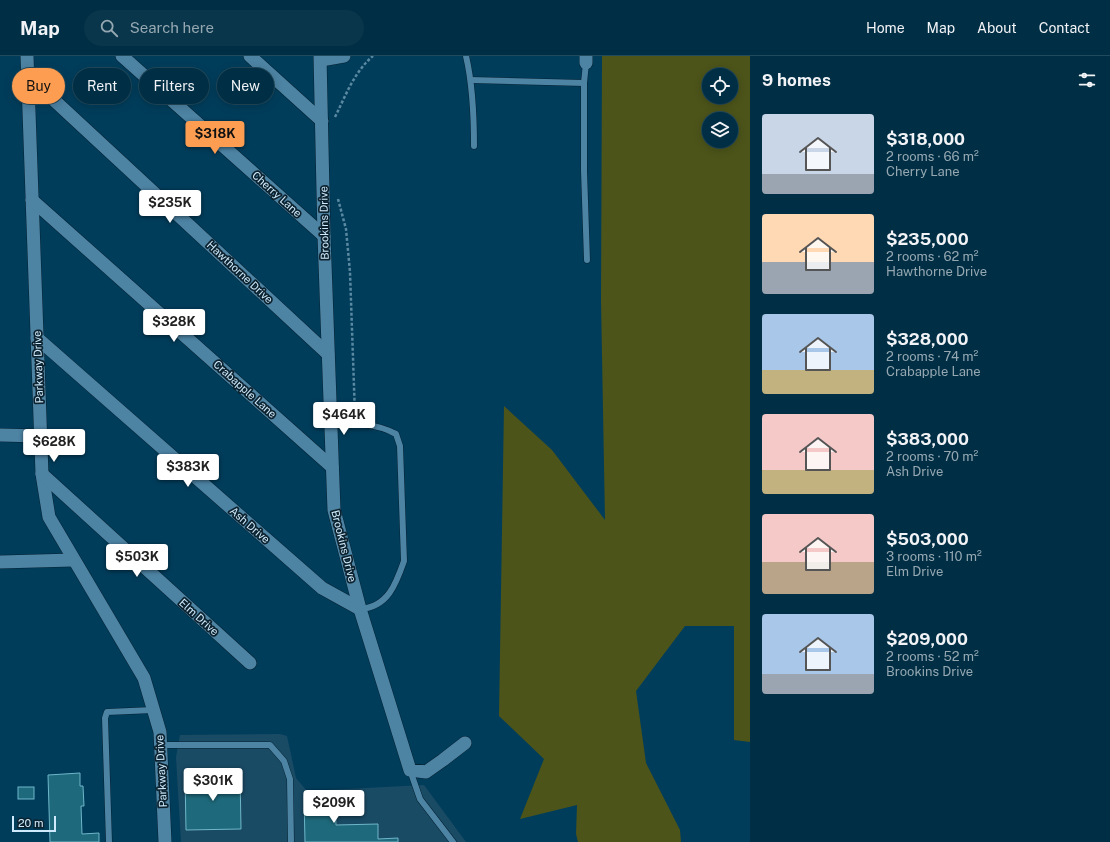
<!DOCTYPE html>
<meta charset="utf-8">
<style>
:root{--surface:#002e44;--page:#0a364b;--text:#f1f3f6;--muted:#95a8b2;--line:#224a5d;--accent:#fc9d52}
body{margin:0;font-family:"Public Sans",sans-serif;background:var(--page);color:var(--text);height:100vh;display:flex;flex-direction:column;font-size:15px;white-space:nowrap}
*{box-sizing:border-box;margin:0}
p{font-size:13px;color:var(--muted)}
.icon{flex:none;width:22px;height:22px;fill:none;stroke:currentColor;stroke-width:2;stroke-linecap:round;stroke-linejoin:round}
.map{position:relative;flex:1;overflow:hidden}
.side{display:flex;flex-direction:column;background:var(--surface);width:360px}
.side>*{flex:none}
.top-card{position:absolute;left:12px;top:12px;width:380px;height:36px;display:flex;gap:8px}
.tools{position:absolute;left:702px;top:12px;display:grid;gap:8px}
.tools a{display:grid;place-items:center;width:36px;height:36px;border-radius:50%;background:var(--surface);box-shadow:0 2px 10px #0003,0 0 0 1px var(--line);font-size:20px}
.scale{position:absolute;left:12px;bottom:10px;width:44px;box-sizing:border-box;padding-left:4px;border:2px solid #ceeafc;border-top:0;font-size:11px;line-height:14px;white-space:nowrap;color:#ceeafc;-webkit-text-stroke:3px #0c222f;paint-order:stroke}
.price{position:absolute;translate:-50% -34px;padding:0 9px;border-radius:4px;background:#fff;color:#222;font-size:13px;line-height:26px;filter:drop-shadow(0 1px 2px #0008)}
.price::after{content:'';position:absolute;left:50%;top:24px;width:12px;height:9px;margin-left:-6px;background:inherit;clip-path:polygon(0 0,100% 0,50% 100%)}
.price.selected{background:var(--accent);color:#111}
ul{padding:0;list-style:none}
li{display:flex;align-items:center;gap:12px;height:100px;padding:0 12px}
li span{display:grid;place-items:center;flex:none;width:112px;height:80px;border-radius:4px;color:#555}
li>.icon{margin-inline-start:auto}
span .icon{width:48px;height:48px;fill:#fffc;stroke-width:1}
li b{font-size:17px}
h2{display:flex;justify-content:space-between;align-items:center;height:48px;padding:0 12px;font-size:17px}
.pill{padding:0 14px;border-radius:18px;background:var(--surface);box-shadow:0 2px 10px #0003,0 0 0 1px var(--line);font-size:14px;line-height:36px}
.pill.selected{background:var(--accent);color:#111}
header{display:flex;align-items:center;gap:24px;box-sizing:border-box;height:56px;padding:0 20px;background:var(--surface);border-bottom:1px solid var(--line)}
header strong{font-size:19px}
nav{display:flex;gap:22px;margin-inline-start:auto;font-size:14px}
.search{width:280px;height:36px;background:var(--page);display:flex;align-items:center;gap:10px;box-sizing:border-box;padding:0 14px;border-radius:22px;color:var(--muted);font-size:15px}
main{display:flex;flex:1;min-height:0}
.map>svg:first-child{display:block}
.built{fill:#1a4b65}
.green{fill:#4c541a;fill-rule:evenodd}
.building{fill:#1e6a7c;stroke:#6fb6c9}
.lines{fill:none;stroke-linecap:round;stroke-linejoin:round}
.lane-casing{stroke:#052333;stroke-width:7}
.street-casing{stroke:#052333;stroke-width:14}
.path{stroke:#5a89a1;stroke-width:2.5;stroke-dasharray:3 2;stroke-linecap:butt}
.lane{stroke:#4d83a3;stroke-width:6}
.street{stroke:#4d83a3;stroke-width:13}
.labels{text-anchor:middle;dominant-baseline:central;stroke-width:3.5;stroke-linejoin:round;paint-order:stroke}
.street-label{font-size:11px;fill:#ceeafc;stroke:#0c222f}
</style>
<header>
<strong>Map</strong>
<div class="search"><svg class="icon" aria-label="search" viewBox="0 0 24 24"><circle cx="10" cy="10" r="6"/><path d="M15 15l6 6"/></svg>Search here</div>
<nav><a>Home</a><a>Map</a><a>About</a><a>Contact</a></nav>
</header>
<main>
<div class="map">
<svg width="750" height="786" viewBox="0 0 750 786">
<rect width="100%" height="100%" fill="#003d5b"/>
<!-- built -->
<polygon class="built" points="280,678 287,680 296,722 307,735 424,729 466,786 181,786 176,701 180,679"/>
<!-- green -->
<path class="green" d="M602,0H750V686L734,684V570H685L636,635L646,707L680,774L681,786H578L576,778L577,749L520,763L544,703L499,660L504,350L552,394L605,464L601,245ZM709,19H731V41H709ZM709,63H731V85H709Z"/>
<!-- building -->
<g class="building">
<polygon points="80,717 80,730 83,730 84,750 81,750 82,778 99,777 99,786 50,786 48,719"/>
<polygon points="240,718 241,773 186,774 185,719"/>
<rect x="18" y="731" width="16" height="12"/>
<polygon points="335,739 336,769 378,768 378,783 398,782 398,786 305,786 304,740"/>
</g>
<g class="lines">
<defs>
<g id="lane">
<path d="M466,0C473,30 474,60 474,90"/>
<polyline points="471,24 584,27 586,7"/>
<polyline points="584,27 584,115 587,204"/>
<path d="M331,367C353,367 376,367 396,378L400,390L404,505C396,528 388,551 360,553"/>
<polyline points="160,689 270,689 284,705 290,723 291,786"/>
<polyline points="410,714 420,743 453,786"/>
<polyline points="109,786 105,662 107,656 153,654"/>
</g>
<g id="street">
<polyline points="27,0 42,418 49,461 144,622 160,676 165,786"/>
<polyline points="122,0 324,180"/>
<polyline points="250,0 322,65"/>
<polyline points="320,0 324,180 334,454 360,553 410,714 426,716 443,704 465,687"/>
<polyline points="586,0 586,7"/>
<polyline points="321,4 344,0"/>
<polyline points="28,20 328,298"/>
<polyline points="32,144 332,411"/>
<polyline points="37,282 322,532 360,553"/>
<polyline points="0,379 40,380"/>
<polyline points="42,418 250,607"/>
<polyline points="0,506 73,504"/>
</g>
</defs>
<!-- lane casing -->
<use href="#lane" class="lane-casing"/>
<!-- street casing -->
<use href="#street" class="street-casing"/>
<!-- path -->
<g class="path">
<path d="M335,61C346,39 354,16 373,0"/>
<polyline points="338,143 346,173 350,216 355,359"/>
</g>
<!-- lane -->
<use href="#lane" class="lane"/>
<!-- street -->
<use href="#street" class="street"/>
</g>
<g class="labels">
<!-- street labels -->
<g class="street-label">
<text transform="translate(277 138) rotate(42)">Cherry Lane</text>
<text transform="translate(324 167) rotate(-91)">Brookins Drive</text>
<text transform="translate(240 216) rotate(43)">Hawthorne Drive</text>
<text transform="translate(38 311) rotate(-92)">Parkway Drive</text>
<text transform="translate(245 333) rotate(42)">Crabapple Lane</text>
<text transform="translate(250 469) rotate(41)">Ash Drive</text>
<text transform="translate(344 490) rotate(76)">Brookins Drive</text>
<text transform="translate(199 561) rotate(42)">Elm Drive</text>
<text transform="translate(161 715) rotate(-93)">Parkway Drive</text>
</g>
</g>
</svg>
<div class="tools">
<a><svg class="icon" aria-label="locate" viewBox="0 0 24 24"><circle cx="12" cy="12" r="6"/><path d="M12 2v4M12 18v4M2 12h4M18 12h4"/></svg></a>
<a><svg class="icon" aria-label="layers" viewBox="0 0 24 24"><path d="M12 4l9 5-9 5-9-5zM3 14l9 5 9-5"/></svg></a>
</div>
<div class="scale">20 m</div>
<b class="price selected" style="left:215px;top:99px">$318K</b>
<b class="price" style="left:170px;top:168px">$235K</b>
<b class="price" style="left:174px;top:287px">$328K</b>
<b class="price" style="left:344px;top:380px">$464K</b>
<b class="price" style="left:54px;top:407px">$628K</b>
<b class="price" style="left:188px;top:432px">$383K</b>
<b class="price" style="left:137px;top:522px">$503K</b>
<b class="price" style="left:213px;top:746px">$301K</b>
<b class="price" style="left:334px;top:768px">$209K</b>
<div class="top-card">
<a class="pill selected">Buy</a>
<a class="pill">Rent</a>
<a class="pill">Filters</a>
<a class="pill">New</a>
</div>
</div>
<section class="side">
<h2>9 homes<svg class="icon" aria-label="filters" viewBox="0 0 24 24"><path d="M4 7h16M4 17h16"/><circle cx="9" cy="7" r="2"/><circle cx="15" cy="17" r="2"/></svg></h2>
<ul>
<li><span style="background:linear-gradient(#c9d6e8 75%,#9aa5b1 0)"><svg class="icon" aria-label="home" viewBox="0 0 24 24"><path d="M3 11l9-7 9 7M6 9v11h12V9"/></svg></span><div><b>$318,000</b><p>2 rooms · 66 m²</p><p>Cherry Lane</p></div></li>
<li><span style="background:linear-gradient(#ffd9b3 60%,#9aa5b1 0)"><svg class="icon" aria-label="home" viewBox="0 0 24 24"><path d="M3 11l9-7 9 7M6 9v11h12V9"/></svg></span><div><b>$235,000</b><p>2 rooms · 62 m²</p><p>Hawthorne Drive</p></div></li>
<li><span style="background:linear-gradient(#a9c7e8 70%,#c2b280 0)"><svg class="icon" aria-label="home" viewBox="0 0 24 24"><path d="M3 11l9-7 9 7M6 9v11h12V9"/></svg></span><div><b>$328,000</b><p>2 rooms · 74 m²</p><p>Crabapple Lane</p></div></li>
<li><span style="background:linear-gradient(#f6c9c9 70%,#c2b280 0)"><svg class="icon" aria-label="home" viewBox="0 0 24 24"><path d="M3 11l9-7 9 7M6 9v11h12V9"/></svg></span><div><b>$383,000</b><p>2 rooms · 70 m²</p><p>Ash Drive</p></div></li>
<li><span style="background:linear-gradient(#f6c9c9 60%,#b9a48a 0)"><svg class="icon" aria-label="home" viewBox="0 0 24 24"><path d="M3 11l9-7 9 7M6 9v11h12V9"/></svg></span><div><b>$503,000</b><p>3 rooms · 110 m²</p><p>Elm Drive</p></div></li>
<li><span style="background:linear-gradient(#a9c7e8 75%,#9aa5b1 0)"><svg class="icon" aria-label="home" viewBox="0 0 24 24"><path d="M3 11l9-7 9 7M6 9v11h12V9"/></svg></span><div><b>$209,000</b><p>2 rooms · 52 m²</p><p>Brookins Drive</p></div></li>
</ul>
</section>
</main>
